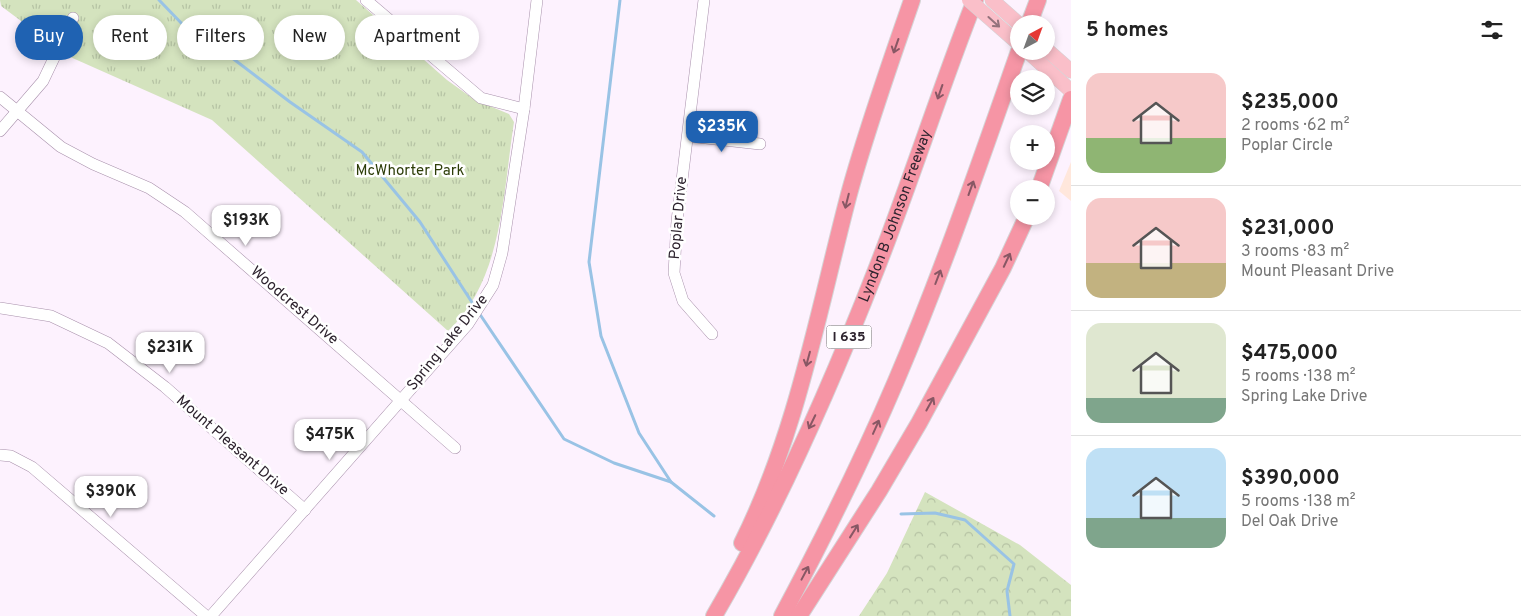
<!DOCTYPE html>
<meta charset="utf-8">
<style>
:root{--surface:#fff;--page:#f6f6f6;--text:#222;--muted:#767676;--line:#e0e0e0;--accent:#1f62b2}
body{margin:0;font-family:Overpass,sans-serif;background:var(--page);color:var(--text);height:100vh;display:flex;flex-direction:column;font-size:19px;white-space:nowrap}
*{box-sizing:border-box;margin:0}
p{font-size:16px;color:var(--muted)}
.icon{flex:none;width:28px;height:28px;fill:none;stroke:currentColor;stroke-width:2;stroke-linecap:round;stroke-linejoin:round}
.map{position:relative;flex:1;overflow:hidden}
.details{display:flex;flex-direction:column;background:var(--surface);width:450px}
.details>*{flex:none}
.banner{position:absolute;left:15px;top:15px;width:475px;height:45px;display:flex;gap:10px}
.needle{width:32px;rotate:41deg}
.tools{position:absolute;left:1010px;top:15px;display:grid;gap:10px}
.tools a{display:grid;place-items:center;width:45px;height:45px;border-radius:50%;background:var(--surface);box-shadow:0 2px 8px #0003;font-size:25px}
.price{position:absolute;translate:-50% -42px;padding:0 11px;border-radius:10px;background:#fff;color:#222;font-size:16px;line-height:32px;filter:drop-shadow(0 1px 2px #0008)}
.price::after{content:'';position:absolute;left:50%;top:30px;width:15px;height:11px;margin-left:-8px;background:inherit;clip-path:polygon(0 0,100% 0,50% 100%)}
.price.active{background:var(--accent);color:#fff}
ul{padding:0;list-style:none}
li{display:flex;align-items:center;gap:15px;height:125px;padding:0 15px}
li+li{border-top:1px solid var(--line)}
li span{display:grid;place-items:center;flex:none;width:140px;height:100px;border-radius:15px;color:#555}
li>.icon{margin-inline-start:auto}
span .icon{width:60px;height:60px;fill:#fffc;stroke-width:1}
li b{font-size:21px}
h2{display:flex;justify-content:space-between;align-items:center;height:60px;padding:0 15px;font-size:21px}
.tag{padding:0 18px;border-radius:22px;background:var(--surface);box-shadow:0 2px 8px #0003;font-size:18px;line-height:45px}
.tag.active{background:var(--accent);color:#fff}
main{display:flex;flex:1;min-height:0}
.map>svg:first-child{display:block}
.commercial{fill:#ffe7dc}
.grass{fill:url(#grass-tufts)}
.forest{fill:url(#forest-crowns)}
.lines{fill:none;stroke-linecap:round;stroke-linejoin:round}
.stream{stroke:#99c3e5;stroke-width:3}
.minor-casing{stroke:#a890ab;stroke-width:12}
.major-casing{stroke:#d5d3d5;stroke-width:15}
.highway-casing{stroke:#d5d3d5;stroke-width:18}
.minor{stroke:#fff;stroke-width:11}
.major{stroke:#fabfc9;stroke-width:14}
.highway{stroke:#f695a5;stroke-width:16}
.major-bridge-casing{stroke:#d5d3d5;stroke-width:15;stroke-linecap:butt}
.major-bridge{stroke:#fabfc9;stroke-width:14}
.oneway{stroke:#94727c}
.oneway2{stroke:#885764}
.labels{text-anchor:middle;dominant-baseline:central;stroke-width:5;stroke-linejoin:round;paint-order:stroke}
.shield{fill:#fff;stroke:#6d666d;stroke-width:1}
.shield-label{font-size:14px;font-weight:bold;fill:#2e242f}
.park-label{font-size:15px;fill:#2e3e09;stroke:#fff}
.street-label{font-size:15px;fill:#2e242f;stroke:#fff}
</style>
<main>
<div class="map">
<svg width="1071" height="616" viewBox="0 0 1071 616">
<defs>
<pattern id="grass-tufts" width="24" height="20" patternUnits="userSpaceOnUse" patternTransform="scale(1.25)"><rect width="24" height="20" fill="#d4e3be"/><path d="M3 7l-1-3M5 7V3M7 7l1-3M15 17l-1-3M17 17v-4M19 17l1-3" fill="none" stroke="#b6c3a4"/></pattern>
<pattern id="forest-crowns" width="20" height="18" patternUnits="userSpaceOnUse" patternTransform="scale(1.25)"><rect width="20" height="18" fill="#d4e3be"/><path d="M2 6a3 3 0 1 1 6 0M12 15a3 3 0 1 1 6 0" fill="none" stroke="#b6c3a4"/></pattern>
</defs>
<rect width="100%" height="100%" fill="#fdf2fe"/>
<!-- commercial -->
<polygon class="commercial" points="1071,162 1071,201 1059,191"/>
<!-- grass -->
<path class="grass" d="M0,0H356L447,80L475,100L509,114L514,122C503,192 503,280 448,331L212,120L68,56L1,6Z"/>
<!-- forest -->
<polygon class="forest" points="925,492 1020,545 1071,585 1071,616 859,616 887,573"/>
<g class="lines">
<!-- stream -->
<g class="stream">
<polyline points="159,0 186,28 196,30 200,35 202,48 219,48 290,102 362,152 420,222 475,307"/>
<polyline points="620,0 589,262 601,336 639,433 671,482 714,516"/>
<polyline points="479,313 564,439 614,463 671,482"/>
<polyline points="901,514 935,513 965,520 1014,564 1007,591 1010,616"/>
</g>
<defs>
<g id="minor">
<polyline points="366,0 481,98 524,109"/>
<polyline points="704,0 677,221 674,273 683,301 712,334"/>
<polyline points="0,97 61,147 93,164 149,188 185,212 455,448"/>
<polyline points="0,131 43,81 73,18"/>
<polyline points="688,136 760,144"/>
<polyline points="0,308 51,316 108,343 165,387 305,510"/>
<polyline points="0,455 11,456 32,467 206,616"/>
<polyline points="211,616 468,324 493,285 502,253 524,109 537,0"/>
</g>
<g id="major">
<polyline points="992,0 1019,24"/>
<polyline points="1046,49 1071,71"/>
<polyline points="1027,51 1071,91"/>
</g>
<g id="highway">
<polyline points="1029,24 1038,0"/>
<polyline points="1039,189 1071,99"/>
<path d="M742,543C797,433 818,312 849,194C867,128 890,64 912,0"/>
<path id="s1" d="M714,616C778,507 830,388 876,270C911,181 940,89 975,0"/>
<path d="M782,616C823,539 862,461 896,381C942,273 980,162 1019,51"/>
<polyline points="799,616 879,491 919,423 1003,268 1027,216"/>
</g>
</defs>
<!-- minor casing -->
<use href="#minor" class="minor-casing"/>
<!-- major casing -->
<use href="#major" class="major-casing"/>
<!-- highway casing -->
<use href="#highway" class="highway-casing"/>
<!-- minor -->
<use href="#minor" class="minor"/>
<!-- major -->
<use href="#major" class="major"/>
<!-- highway -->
<use href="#highway" class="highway"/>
<defs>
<polyline id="major-bridge" points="969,0 1019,44"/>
</defs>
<!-- major-bridge casing -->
<use href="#major-bridge" class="major-bridge-casing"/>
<!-- major-bridge -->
<use href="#major-bridge" class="major-bridge"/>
</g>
<!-- one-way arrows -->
<defs><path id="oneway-shaft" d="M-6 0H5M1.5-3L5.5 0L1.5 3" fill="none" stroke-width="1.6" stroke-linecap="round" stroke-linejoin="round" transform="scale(1.25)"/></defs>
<use class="oneway" href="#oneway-shaft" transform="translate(994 22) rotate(42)"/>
<g class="oneway2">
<use href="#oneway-shaft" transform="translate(896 46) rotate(109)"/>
<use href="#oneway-shaft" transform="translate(940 92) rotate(109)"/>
<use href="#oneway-shaft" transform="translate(971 188) rotate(-70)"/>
<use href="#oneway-shaft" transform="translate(847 201) rotate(104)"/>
<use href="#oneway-shaft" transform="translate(1007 260) rotate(-65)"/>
<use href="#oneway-shaft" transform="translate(938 277) rotate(-69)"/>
<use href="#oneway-shaft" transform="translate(808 359) rotate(105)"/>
<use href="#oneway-shaft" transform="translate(930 404) rotate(-61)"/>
<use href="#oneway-shaft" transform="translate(812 422) rotate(116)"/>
<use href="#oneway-shaft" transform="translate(876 427) rotate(-66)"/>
<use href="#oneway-shaft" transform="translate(854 531) rotate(-58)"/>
<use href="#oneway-shaft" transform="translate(805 573) rotate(-62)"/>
</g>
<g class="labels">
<!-- shield labels -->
<rect class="shield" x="826.5" y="325.5" width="45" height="23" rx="4"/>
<g class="shield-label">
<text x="849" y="337">I 635</text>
</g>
<!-- park labels -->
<g class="park-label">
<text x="410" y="171">McWhorter Park</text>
</g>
<!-- street labels -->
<g class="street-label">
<text stroke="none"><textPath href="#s1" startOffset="440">Lyndon B Johnson Freeway</textPath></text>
<text transform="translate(679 218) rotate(-85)">Poplar Drive</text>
<text transform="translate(294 306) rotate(41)">Woodcrest Drive</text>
<text transform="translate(448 343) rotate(-51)">Spring Lake Drive</text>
<text transform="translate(232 446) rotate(41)">Mount Pleasant Drive</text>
</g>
</g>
</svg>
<div class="tools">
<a><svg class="needle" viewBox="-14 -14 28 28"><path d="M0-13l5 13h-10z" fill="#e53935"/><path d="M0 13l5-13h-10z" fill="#767676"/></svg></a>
<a><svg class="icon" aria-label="layers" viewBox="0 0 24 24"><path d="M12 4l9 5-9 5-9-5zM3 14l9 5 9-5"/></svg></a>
<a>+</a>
<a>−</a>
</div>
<b class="price active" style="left:722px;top:153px">$235K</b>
<b class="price" style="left:246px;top:247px">$193K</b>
<b class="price" style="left:170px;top:374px">$231K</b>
<b class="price" style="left:330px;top:461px">$475K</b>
<b class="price" style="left:111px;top:518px">$390K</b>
<div class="banner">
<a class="tag active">Buy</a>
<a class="tag">Rent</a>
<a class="tag">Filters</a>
<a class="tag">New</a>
<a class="tag">Apartment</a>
</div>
</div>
<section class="details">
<h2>5 homes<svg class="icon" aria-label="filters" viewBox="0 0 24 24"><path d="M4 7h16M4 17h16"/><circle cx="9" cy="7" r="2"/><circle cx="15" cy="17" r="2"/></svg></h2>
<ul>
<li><span style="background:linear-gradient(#f6c9c9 65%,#8fb573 0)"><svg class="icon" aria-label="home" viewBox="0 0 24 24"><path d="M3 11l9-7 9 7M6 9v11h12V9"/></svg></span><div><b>$235,000</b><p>2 rooms · 62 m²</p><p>Poplar Circle</p></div></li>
<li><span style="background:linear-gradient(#f6c9c9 65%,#c2b280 0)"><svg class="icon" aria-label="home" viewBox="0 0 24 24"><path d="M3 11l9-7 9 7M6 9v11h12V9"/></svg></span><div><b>$231,000</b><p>3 rooms · 83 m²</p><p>Mount Pleasant Drive</p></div></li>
<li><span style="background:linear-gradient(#dfe7d0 75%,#7fa58c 0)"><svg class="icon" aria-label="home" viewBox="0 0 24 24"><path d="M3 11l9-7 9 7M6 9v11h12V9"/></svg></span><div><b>$475,000</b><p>5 rooms · 138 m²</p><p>Spring Lake Drive</p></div></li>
<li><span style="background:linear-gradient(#bfe0f5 70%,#7fa58c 0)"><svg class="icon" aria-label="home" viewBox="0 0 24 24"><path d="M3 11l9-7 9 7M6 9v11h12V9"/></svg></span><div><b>$390,000</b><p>5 rooms · 138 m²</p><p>Del Oak Drive</p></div></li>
</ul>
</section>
</main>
